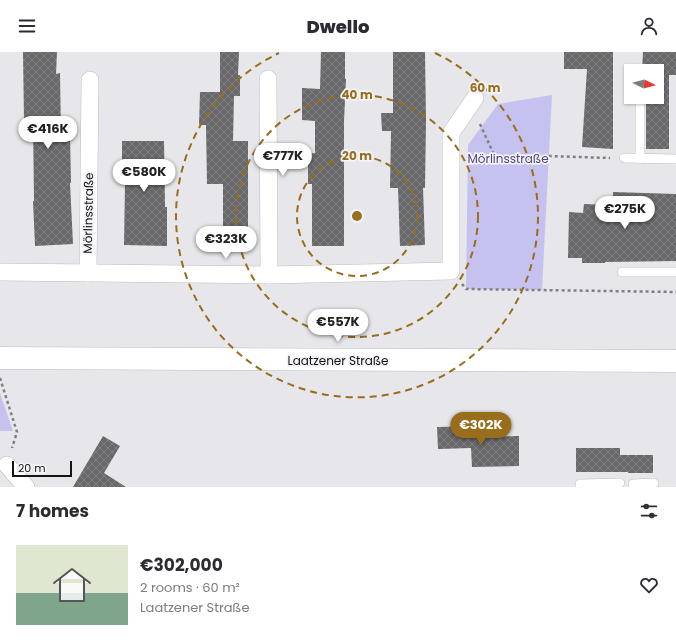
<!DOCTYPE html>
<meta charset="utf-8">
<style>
:root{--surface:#fff;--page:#f2f2f3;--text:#2b2b33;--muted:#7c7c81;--accent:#986d1b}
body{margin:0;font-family:Poppins,sans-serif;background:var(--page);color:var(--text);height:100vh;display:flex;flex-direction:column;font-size:15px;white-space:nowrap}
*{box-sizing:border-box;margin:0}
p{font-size:13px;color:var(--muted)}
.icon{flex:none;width:22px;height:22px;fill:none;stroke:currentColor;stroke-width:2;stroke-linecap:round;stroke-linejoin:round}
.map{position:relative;height:435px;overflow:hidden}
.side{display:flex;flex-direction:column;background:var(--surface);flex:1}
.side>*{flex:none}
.needle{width:26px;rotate:96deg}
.controls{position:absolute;left:624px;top:12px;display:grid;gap:8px}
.controls a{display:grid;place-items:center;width:40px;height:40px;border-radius:0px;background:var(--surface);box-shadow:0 1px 3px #0004;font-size:20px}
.scale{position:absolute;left:12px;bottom:10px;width:60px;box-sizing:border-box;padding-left:4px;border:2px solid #141415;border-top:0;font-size:11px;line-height:14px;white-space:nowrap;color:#141415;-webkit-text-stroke:3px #f4f4f8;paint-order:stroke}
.price{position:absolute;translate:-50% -34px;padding:0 9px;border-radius:14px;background:#fff;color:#222;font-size:13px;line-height:26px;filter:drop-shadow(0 1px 2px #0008)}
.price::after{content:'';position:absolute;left:50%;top:24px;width:12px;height:9px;margin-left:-6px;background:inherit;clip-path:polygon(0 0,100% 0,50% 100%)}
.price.selected{background:var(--accent);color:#fff}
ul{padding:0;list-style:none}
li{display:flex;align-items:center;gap:12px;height:100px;padding:0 16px}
li span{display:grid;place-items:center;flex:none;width:112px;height:80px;border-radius:0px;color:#555}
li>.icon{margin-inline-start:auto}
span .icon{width:48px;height:48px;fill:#fffc;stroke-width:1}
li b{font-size:17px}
h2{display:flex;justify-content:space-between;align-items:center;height:48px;padding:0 16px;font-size:17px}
header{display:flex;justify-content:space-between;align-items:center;height:52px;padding:0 16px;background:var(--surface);font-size:18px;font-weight:800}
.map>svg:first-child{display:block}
.green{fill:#c6c2f0}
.building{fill:url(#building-cross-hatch)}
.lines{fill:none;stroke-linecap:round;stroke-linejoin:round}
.service-casing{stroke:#bcbcc0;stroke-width:10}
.minor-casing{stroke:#bcbcc0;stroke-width:18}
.secondary-casing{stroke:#bcbcc0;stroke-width:23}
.path{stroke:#808082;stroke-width:2.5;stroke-dasharray:3 3;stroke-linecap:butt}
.service{stroke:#fff;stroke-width:9}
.minor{stroke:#fff;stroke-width:17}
.secondary{stroke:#fff;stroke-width:22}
.ring{fill:none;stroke:#986d1b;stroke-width:2;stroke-dasharray:7 5}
.labels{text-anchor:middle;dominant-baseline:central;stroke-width:3.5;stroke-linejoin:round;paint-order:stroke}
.park-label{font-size:12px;fill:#4e467f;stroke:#f4f4f8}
.street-label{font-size:12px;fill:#141415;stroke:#f4f4f8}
.centre{fill:#986d1b;stroke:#f4f4f8;stroke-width:2}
.ring-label{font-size:12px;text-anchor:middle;font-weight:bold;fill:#986d1b;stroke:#f4f4f8;stroke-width:3.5;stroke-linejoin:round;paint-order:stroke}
</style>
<header><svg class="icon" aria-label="menu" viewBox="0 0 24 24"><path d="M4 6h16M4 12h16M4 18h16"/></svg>Dwello<svg class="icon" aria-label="person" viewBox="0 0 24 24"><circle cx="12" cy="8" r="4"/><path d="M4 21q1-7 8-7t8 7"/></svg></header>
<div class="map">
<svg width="676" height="435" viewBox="0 0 676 435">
<defs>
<pattern id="building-cross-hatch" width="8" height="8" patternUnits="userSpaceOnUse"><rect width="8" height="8" fill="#68686b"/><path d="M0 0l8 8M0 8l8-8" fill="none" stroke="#808082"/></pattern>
</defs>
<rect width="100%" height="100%" fill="#e7e7eb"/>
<!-- green -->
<g class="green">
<polygon points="552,43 542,238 466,237 468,93 498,52"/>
<polygon points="0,341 13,379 0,379"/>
</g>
<!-- building -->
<g class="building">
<polygon points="23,0 57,0 56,22 60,21 61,83 70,83 71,131 70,131 73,192 35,194 33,149 34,149 33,68 24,68"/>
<polygon points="220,0 239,0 238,23 240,23 240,44 234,44 233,89 248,89 248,191 223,192 223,132 207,132 206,73 199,73 200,40 220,40"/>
<polygon points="321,0 345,0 345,27 346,27 344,69 344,194 312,194 312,132 308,132 308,102 315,101 315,69 302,68 302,36 320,37"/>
<polygon points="393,0 425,0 426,69 425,136 423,136 425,193 400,194 398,136 390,136 391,79 382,79 381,61 393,61"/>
<polygon points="564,0 613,0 613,97 582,95 587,17 564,17"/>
<polygon points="643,0 676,0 676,23 669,23 669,97 646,97 646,45 657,45 657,19 642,19"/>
<polygon points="122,89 164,89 165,155 167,155 167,194 124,193 125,132 122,132"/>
<polygon points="613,140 676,142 676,209 605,210 605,211 582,211 582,206 568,206 569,160 583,161 584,152 613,153"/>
<polygon points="480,374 481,385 519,384 519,414 472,415 471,396 438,397 437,375"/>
<polygon points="103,384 120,394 104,421 126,435 73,435"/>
<polygon points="576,396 620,396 620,403 653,403 653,421 628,421 628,420 576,420"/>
</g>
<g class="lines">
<defs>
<g id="service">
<polyline points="624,106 676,107"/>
<polyline points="640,107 640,45"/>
<polyline points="622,220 676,220"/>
<polyline points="580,435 580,432 620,431"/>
<polyline points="634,435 633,432 654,431"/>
</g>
<g id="minor">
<polyline points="268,27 269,223"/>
<polyline points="0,220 269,223 451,219 451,81 475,46"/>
<polyline points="88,221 90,28"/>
<polyline points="7,413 26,435"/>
</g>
<polyline id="secondary" points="0,306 676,309"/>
</defs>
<!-- service casing -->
<use href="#service" class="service-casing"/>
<!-- minor casing -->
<use href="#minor" class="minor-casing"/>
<!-- secondary casing -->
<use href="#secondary" class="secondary-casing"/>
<!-- path -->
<g class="path">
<polyline points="480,72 495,105 548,104 610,106"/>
<polyline points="462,232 466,237 676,240"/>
<polyline points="0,326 17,380 12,396"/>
</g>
<!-- service -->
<use href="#service" class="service"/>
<!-- minor -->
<use href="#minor" class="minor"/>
<!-- secondary -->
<use href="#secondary" class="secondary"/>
</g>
<!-- distance rings -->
<g class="ring">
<circle cx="357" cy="164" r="60"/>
<circle cx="357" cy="164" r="121"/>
<path d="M435 1A181 181 0 1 1 279 1"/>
</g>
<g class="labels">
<!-- park labels -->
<g class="park-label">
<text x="508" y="106">Mörlinsstraße</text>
</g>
<!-- street labels -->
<g class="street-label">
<text transform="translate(88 161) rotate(-89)">Mörlinsstraße</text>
<text x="338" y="308">Laatzener Straße</text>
</g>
</g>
<circle cx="357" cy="164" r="6" class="centre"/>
<g class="ring-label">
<text x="485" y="40">60 m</text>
<text x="357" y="47">40 m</text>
<text x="357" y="108">20 m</text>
</g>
</svg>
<div class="controls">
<a><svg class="needle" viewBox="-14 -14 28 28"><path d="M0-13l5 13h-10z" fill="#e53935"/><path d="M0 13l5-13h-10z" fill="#7c7c81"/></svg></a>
</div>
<div class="scale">20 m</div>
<b class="price" style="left:48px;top:98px">€416K</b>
<b class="price" style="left:283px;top:125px">€777K</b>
<b class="price" style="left:144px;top:141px">€580K</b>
<b class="price" style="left:625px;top:178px">€275K</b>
<b class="price" style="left:226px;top:208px">€323K</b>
<b class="price" style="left:338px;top:291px">€557K</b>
<b class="price selected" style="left:481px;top:394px">€302K</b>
</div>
<section class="side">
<h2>7 homes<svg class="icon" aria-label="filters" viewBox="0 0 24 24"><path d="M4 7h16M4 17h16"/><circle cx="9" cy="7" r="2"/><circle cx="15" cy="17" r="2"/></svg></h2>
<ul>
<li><span style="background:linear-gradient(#dfe7d0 60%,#7fa58c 0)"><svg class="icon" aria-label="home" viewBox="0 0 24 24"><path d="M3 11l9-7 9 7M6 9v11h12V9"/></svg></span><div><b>€302,000</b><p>2 rooms · 60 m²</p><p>Laatzener Straße</p></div><svg class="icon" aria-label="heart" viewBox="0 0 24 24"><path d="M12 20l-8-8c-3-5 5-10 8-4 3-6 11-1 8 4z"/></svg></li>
</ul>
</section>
